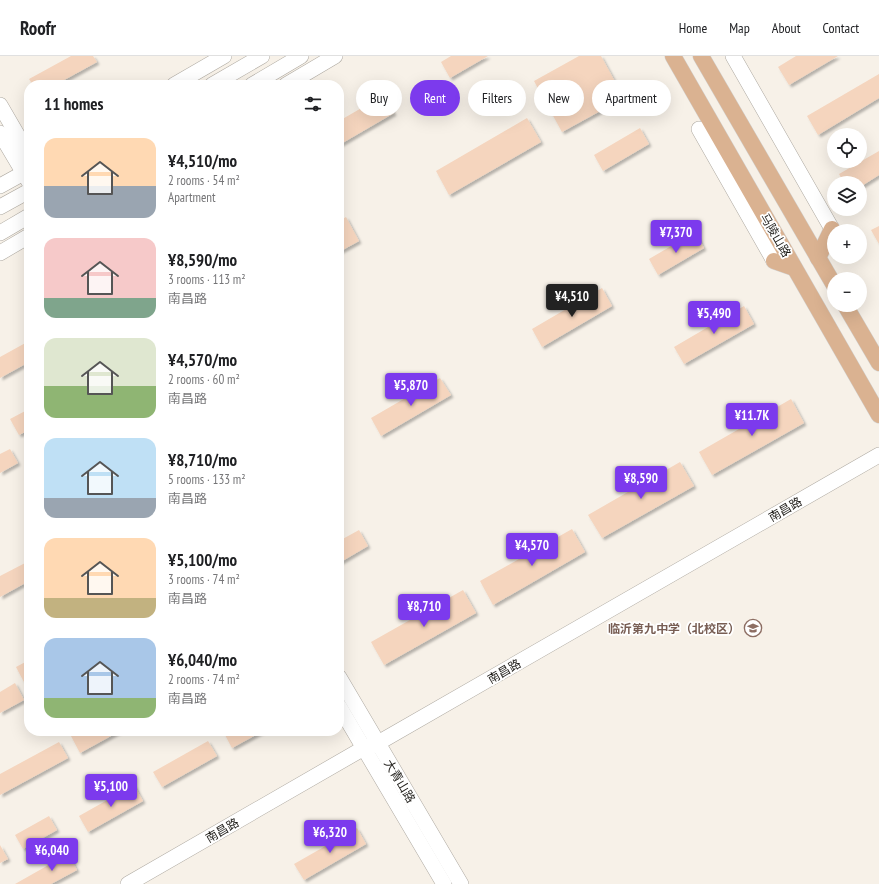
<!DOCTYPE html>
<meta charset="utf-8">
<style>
:root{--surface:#fff;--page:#f2f2f2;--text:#202124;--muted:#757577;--line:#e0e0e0;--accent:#7c3aed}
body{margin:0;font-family:"PT Sans Narrow","Noto Sans SC",sans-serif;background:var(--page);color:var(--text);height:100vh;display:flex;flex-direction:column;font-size:15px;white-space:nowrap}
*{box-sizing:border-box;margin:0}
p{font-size:13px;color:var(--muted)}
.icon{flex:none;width:22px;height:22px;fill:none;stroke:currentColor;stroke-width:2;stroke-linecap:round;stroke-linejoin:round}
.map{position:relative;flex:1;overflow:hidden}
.details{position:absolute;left:24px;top:24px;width:320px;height:656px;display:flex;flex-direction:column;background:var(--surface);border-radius:16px;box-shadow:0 4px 16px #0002}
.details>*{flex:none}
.banner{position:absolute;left:356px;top:24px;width:380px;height:36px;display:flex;gap:8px}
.fabs{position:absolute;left:827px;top:72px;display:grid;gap:8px}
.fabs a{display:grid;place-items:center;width:40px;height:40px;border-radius:50%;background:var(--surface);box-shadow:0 4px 16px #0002;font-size:20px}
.price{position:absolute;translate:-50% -34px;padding:0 9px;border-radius:4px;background:var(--accent);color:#fff;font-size:13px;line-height:26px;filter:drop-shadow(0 1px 2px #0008)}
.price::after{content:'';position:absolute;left:50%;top:24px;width:12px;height:9px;margin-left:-6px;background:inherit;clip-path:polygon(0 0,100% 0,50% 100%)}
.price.current{background:#222;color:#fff}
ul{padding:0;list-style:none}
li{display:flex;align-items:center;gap:12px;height:100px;padding:0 20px}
li span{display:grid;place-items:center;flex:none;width:112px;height:80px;border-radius:12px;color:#555}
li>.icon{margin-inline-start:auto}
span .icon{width:48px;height:48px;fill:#fffc;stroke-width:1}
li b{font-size:17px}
h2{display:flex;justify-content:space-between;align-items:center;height:48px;padding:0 20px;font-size:17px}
.tag{padding:0 14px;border-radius:18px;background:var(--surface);box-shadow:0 4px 16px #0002;font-size:14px;line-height:36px}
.tag.current{background:var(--accent);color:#fff}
header{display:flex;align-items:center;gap:24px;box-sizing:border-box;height:56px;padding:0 20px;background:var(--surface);border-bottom:1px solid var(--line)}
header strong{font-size:19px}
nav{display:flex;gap:22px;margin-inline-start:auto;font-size:14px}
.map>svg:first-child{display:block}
.building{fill:#f5d5be;filter:url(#shadow)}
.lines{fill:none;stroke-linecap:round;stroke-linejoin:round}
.secondary-casing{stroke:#aea9a1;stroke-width:16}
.primary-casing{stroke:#d2d2d1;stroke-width:17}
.secondary{stroke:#fff;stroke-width:15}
.primary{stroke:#dab291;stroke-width:16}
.labels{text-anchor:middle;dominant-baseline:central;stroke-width:3.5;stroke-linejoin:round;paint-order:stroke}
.street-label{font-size:12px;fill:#1f1d19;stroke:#fff}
.education-label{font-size:12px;font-weight:bold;fill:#785e54;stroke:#fff;text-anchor:end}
</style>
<header>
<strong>Roofr</strong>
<nav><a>Home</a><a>Map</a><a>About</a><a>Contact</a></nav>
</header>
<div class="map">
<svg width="879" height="828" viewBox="0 0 879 828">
<defs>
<filter id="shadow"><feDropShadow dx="2.5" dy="2.5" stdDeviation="1" flood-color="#0004"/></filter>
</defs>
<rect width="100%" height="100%" fill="#f7f1e8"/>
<!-- building -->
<g class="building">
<polygon points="71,0 93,0 97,6 55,29 33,29 29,23"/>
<polygon points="451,0 488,0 450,22 441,6"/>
<polygon points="579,0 601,0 624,42 562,76 534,25"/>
<polygon points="796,0 838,0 789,29 778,11"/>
<polygon points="879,18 879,42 818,79 807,60"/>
<polygon points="384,39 394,57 339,89 339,65"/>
<polygon points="527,62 541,86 449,139 436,115"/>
<polygon points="640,72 649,88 603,115 594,99"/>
<polygon points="879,95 879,119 860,131 860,127 844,127 839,118"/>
<polygon points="346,161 359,185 339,196 339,165"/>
<polygon points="879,170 879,188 871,174"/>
<polygon points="695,176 704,192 658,219 649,203"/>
<polygon points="602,232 612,250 542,291 532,273"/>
<polygon points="744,250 754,268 684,308 674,291"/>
<polygon points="29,285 29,306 0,322 0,301"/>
<polygon points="440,322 451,339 381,380 371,362"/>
<polygon points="791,343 804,367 712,419 699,396"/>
<polygon points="29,353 29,374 19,379 10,363"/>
<polygon points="10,393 18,407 0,417 0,398"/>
<polygon points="680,406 694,430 602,482 588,459"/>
<polygon points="572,473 585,496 493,549 480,525"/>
<polygon points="359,474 368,490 339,507 339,485"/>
<polygon points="29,505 29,525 0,541 0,520"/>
<polygon points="463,534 476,557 384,609 371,586"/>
<polygon points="29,604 29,625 25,628 16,611"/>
<polygon points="15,627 24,644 0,657 0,636"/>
<polygon points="81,675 120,675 80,697 71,680"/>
<polygon points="227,675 263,675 232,692 224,677"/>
<polygon points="208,685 217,700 162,731 153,716"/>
<polygon points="59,686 68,702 0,739 0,718"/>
<polygon points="134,729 143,745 88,776 79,760"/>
<polygon points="49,760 57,774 23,793 15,779"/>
<polygon points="357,772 366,788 304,824 294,808"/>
<polygon points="0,789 8,803 0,807"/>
<polygon points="68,798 77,814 51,828 15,828"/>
</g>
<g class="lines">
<defs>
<g id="secondary">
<polyline points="733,0 832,173"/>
<polyline points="174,29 224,0"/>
<polyline points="212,29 262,0"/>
<polyline points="252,29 301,0"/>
<polyline points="286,29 335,0"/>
<polyline points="0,49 29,99"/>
<polyline points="699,73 774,205"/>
<polyline points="0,77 29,126"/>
<polyline points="0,130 29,114"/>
<polyline points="0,151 29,135"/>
<polyline points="0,177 29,160"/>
<polyline points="0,197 29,180"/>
<polyline points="339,621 461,828"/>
<polyline points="339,650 444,828"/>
<polyline points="128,828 364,692 378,687 879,399"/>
</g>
<g id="primary">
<polyline points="673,0 879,359"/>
<polyline points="701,0 834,229"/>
<polyline points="818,202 832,173"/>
<polyline points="774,205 794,212"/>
<polyline points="845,249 879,307"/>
</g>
</defs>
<!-- secondary casing -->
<use href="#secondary" class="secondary-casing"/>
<!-- primary casing -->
<use href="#primary" class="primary-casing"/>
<!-- secondary -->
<use href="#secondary" class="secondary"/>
<!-- primary -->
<use href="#primary" class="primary"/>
</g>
<!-- icons -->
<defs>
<symbol id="school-ring" viewBox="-11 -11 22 22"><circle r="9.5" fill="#fff" stroke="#8d6e63" stroke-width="1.5"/><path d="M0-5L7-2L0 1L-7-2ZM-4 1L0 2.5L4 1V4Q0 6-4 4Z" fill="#8d6e63"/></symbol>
</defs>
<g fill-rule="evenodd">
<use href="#school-ring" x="743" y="562" width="20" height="20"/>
</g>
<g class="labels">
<!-- street labels -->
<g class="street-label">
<text transform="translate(776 179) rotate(60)">马陵山路</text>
<text transform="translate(785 453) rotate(-30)">南昌路</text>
<text transform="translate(504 615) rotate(-30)">南昌路</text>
<text transform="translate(400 725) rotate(59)">大青山路</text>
<text transform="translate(222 774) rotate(-30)">南昌路</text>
</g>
<!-- education labels -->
<g class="education-label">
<text x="740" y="572">临沂第九中学（北校区）</text>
</g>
</g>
</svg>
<div class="fabs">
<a><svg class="icon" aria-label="locate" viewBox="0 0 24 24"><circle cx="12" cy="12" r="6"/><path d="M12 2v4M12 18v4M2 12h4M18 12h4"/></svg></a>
<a><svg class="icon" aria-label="layers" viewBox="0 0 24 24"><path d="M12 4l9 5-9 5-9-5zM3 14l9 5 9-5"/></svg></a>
<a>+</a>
<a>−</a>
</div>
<b class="price" style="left:676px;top:198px">¥7,370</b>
<b class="price current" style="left:572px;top:262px">¥4,510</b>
<b class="price" style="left:714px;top:279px">¥5,490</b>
<b class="price" style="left:411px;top:351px">¥5,870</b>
<b class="price" style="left:752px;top:381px">¥11.7K</b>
<b class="price" style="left:641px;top:444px">¥8,590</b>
<b class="price" style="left:532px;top:511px">¥4,570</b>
<b class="price" style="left:424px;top:572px">¥8,710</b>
<b class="price" style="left:111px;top:752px">¥5,100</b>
<b class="price" style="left:330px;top:798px">¥6,320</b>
<b class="price" style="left:52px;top:816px">¥6,040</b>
<div class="banner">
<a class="tag">Buy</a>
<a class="tag current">Rent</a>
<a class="tag">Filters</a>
<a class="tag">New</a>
<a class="tag">Apartment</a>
</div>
<section class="details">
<h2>11 homes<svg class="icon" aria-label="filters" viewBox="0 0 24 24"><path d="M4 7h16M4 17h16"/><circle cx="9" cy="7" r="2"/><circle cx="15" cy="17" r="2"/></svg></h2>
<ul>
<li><span style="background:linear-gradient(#ffd9b3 60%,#9aa5b1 0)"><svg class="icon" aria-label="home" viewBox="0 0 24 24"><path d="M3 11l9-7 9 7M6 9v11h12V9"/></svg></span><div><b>¥4,510/mo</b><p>2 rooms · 54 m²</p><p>Apartment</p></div></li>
<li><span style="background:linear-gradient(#f6c9c9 75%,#7fa58c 0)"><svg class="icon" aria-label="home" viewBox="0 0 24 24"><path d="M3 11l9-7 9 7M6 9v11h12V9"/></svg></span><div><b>¥8,590/mo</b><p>3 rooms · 113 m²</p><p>南昌路</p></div></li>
<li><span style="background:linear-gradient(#dfe7d0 60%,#8fb573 0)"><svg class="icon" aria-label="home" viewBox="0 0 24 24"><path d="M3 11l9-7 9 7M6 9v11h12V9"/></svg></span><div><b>¥4,570/mo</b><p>2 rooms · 60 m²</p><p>南昌路</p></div></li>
<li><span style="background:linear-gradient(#bfe0f5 75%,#9aa5b1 0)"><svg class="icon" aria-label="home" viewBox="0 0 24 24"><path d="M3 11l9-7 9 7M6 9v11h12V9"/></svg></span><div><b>¥8,710/mo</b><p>5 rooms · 133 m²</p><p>南昌路</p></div></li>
<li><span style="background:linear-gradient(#ffd9b3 75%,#c2b280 0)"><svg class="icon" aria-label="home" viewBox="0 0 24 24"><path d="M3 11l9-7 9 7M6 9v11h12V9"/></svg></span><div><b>¥5,100/mo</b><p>3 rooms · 74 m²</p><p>南昌路</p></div></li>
<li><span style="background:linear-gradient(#a9c7e8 75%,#8fb573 0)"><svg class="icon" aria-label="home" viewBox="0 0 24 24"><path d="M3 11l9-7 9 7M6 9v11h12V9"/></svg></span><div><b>¥6,040/mo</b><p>2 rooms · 74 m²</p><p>南昌路</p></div></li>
</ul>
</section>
</div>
